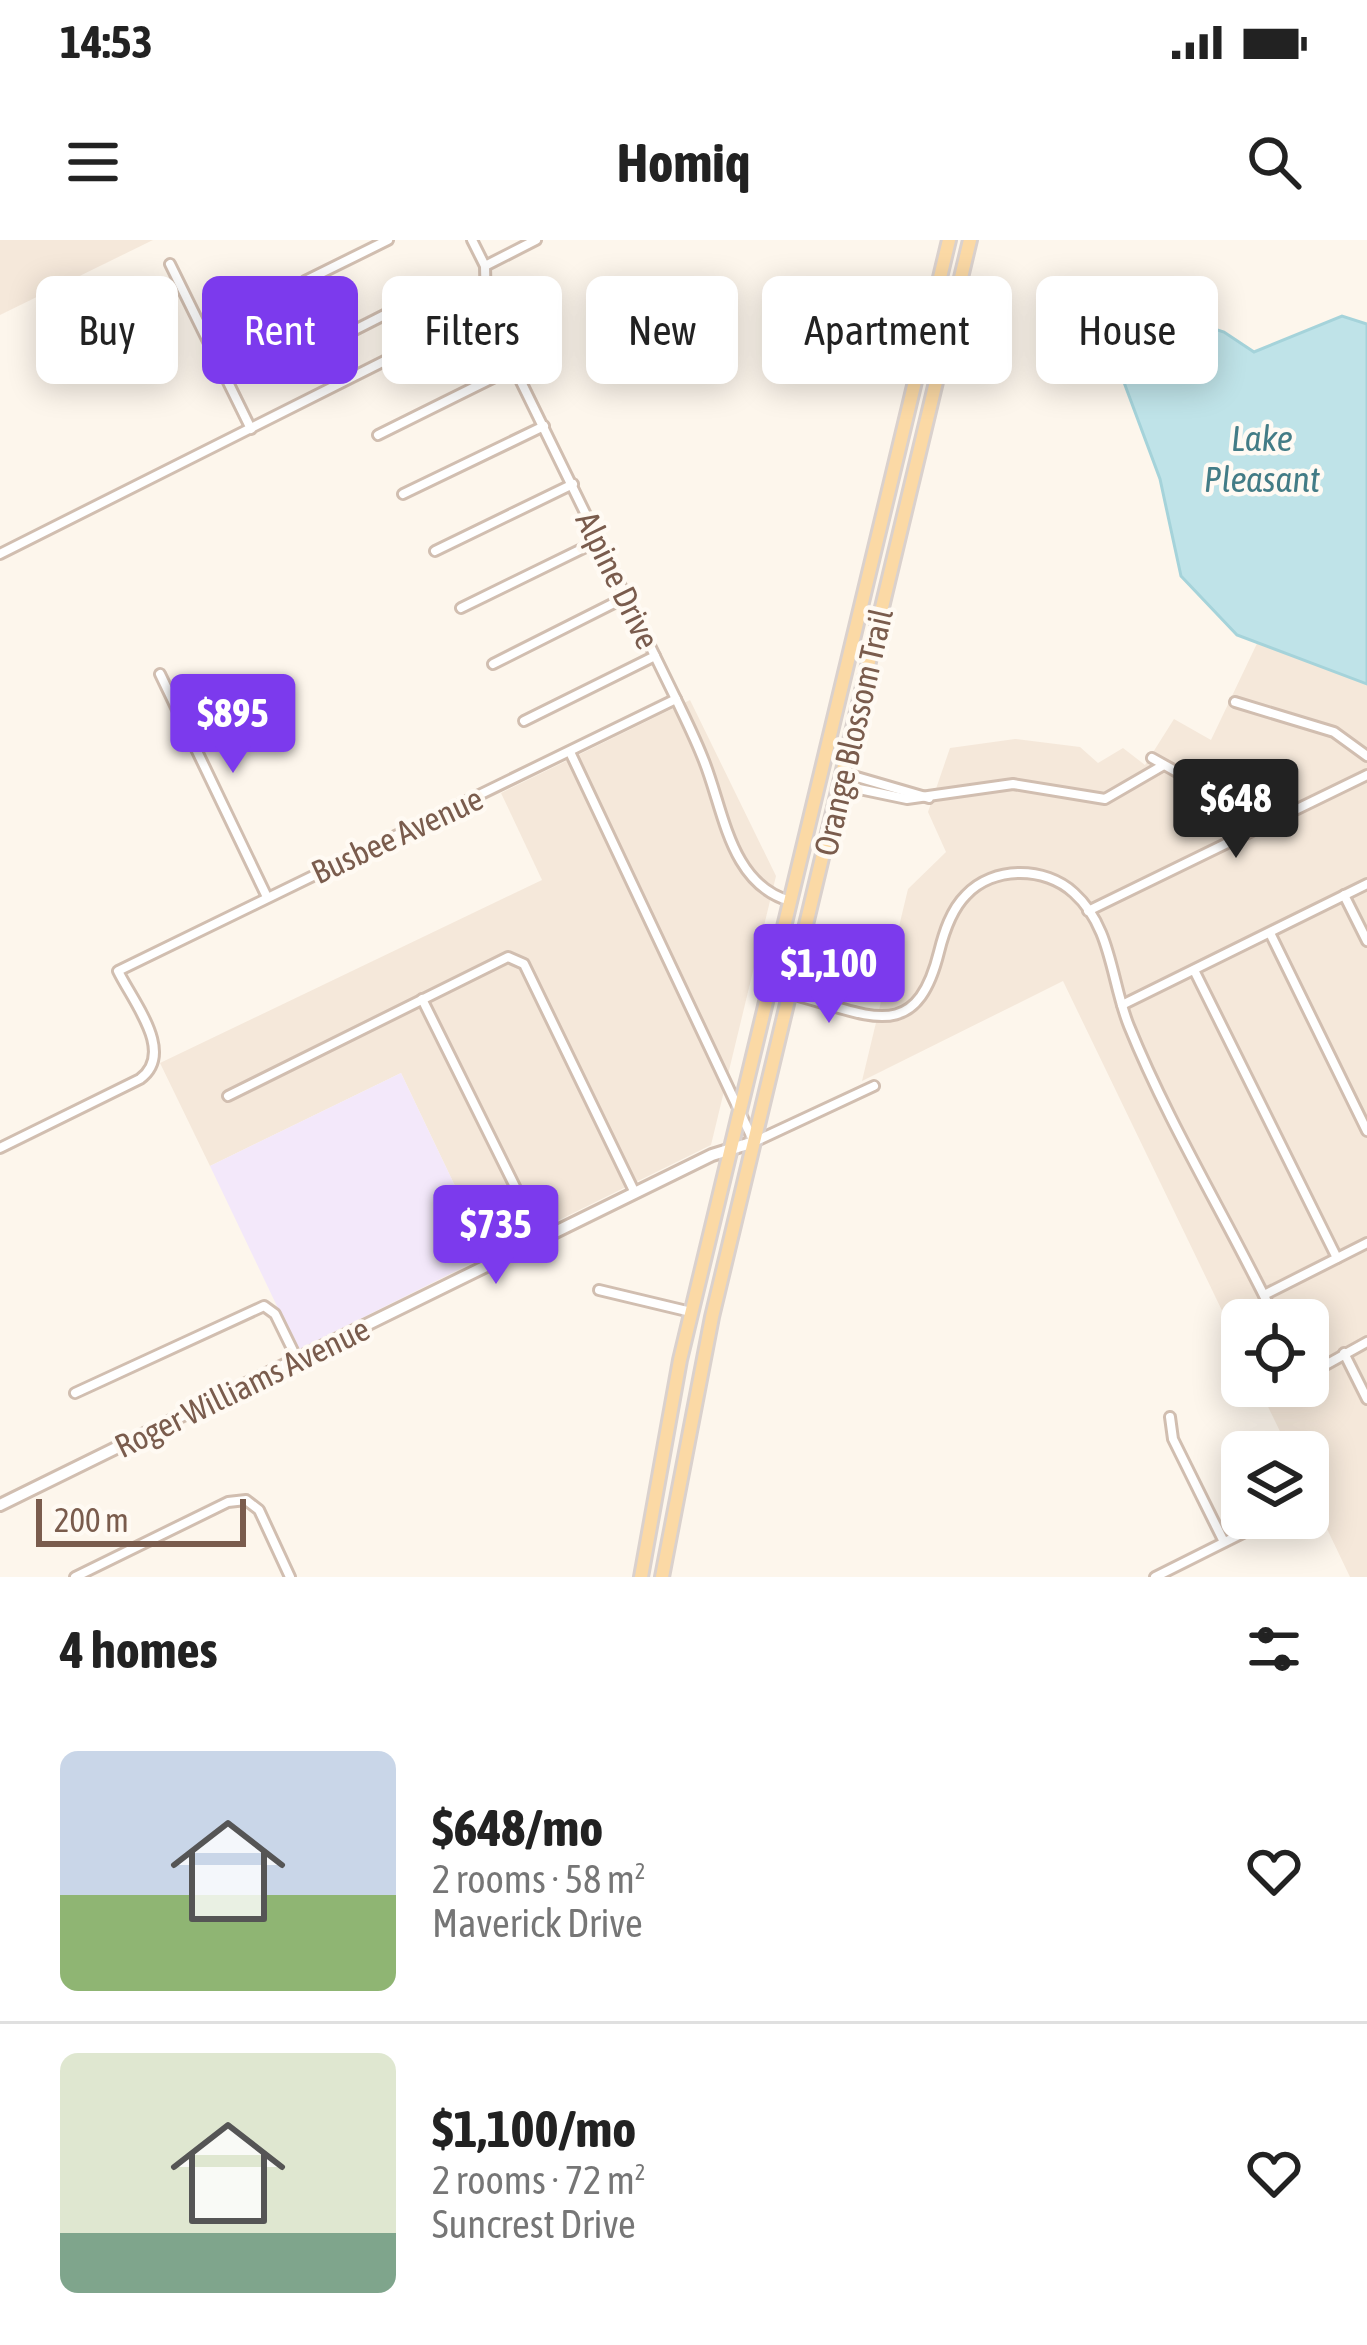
<!DOCTYPE html>
<meta charset="utf-8">
<style>
:root{--surface:#fff;--page:#f6f6f6;--text:#222;--muted:#767676;--line:#e0e0e0;--accent:#7c3aed}
body{margin:0;font-family:"Asap Condensed",sans-serif;background:var(--page);color:var(--text);height:100vh;display:flex;flex-direction:column;font-size:45px;white-space:nowrap}
*{box-sizing:border-box;margin:0}
p{font-size:39px;color:var(--muted)}
.icon{flex:none;width:66px;height:66px;fill:none;stroke:currentColor;stroke-width:2;stroke-linecap:round;stroke-linejoin:round}
.map{position:relative;height:1337px;overflow:hidden}
.sheet{display:flex;flex-direction:column;background:var(--surface);flex:1}
.sheet>*{flex:none}
.top-card{position:absolute;left:36px;top:36px;width:1296px;height:108px;display:flex;gap:24px}
.controls{position:absolute;left:1221px;top:1059px;display:grid;gap:24px}
.controls a{display:grid;place-items:center;width:108px;height:108px;border-radius:18px;background:var(--surface);box-shadow:0 6px 30px #0003;font-size:60px}
.scale{position:absolute;left:36px;bottom:30px;width:210px;box-sizing:border-box;padding-left:12px;border:6px solid #7a5c4d;border-top:0;font-size:33px;line-height:42px;white-space:nowrap;color:#7a5c4d;-webkit-text-stroke:9px #fffaf3;paint-order:stroke}
.price{position:absolute;translate:-50% -102px;padding:0 27px;border-radius:12px;background:var(--accent);color:#fff;font-size:39px;line-height:78px;filter:drop-shadow(0 3px 6px #0008)}
.price::after{content:'';position:absolute;left:50%;top:72px;width:36px;height:27px;margin-left:-18px;background:inherit;clip-path:polygon(0 0,100% 0,50% 100%)}
.price.selected{background:#222;color:#fff}
ul{padding:0;list-style:none}
li{display:flex;align-items:center;gap:36px;height:300px;padding:0 60px}
li+li{border-top:3px solid var(--line)}
li span{display:grid;place-items:center;flex:none;width:336px;height:240px;border-radius:18px;color:#555}
li>.icon{margin-inline-start:auto}
span .icon{width:144px;height:144px;fill:#fffc;stroke-width:1}
li b{font-size:51px}
h2{display:flex;justify-content:space-between;align-items:center;height:144px;padding:0 60px;font-size:51px}
.pill{padding:0 42px;border-radius:18px;background:var(--surface);box-shadow:0 6px 30px #0003;font-size:42px;line-height:108px}
.pill.selected{background:var(--accent);color:#fff}
.status{display:flex;justify-content:space-between;align-items:center;height:84px;padding:0 60px;background:var(--surface);direction:ltr}
.status svg{height:33px;fill:currentColor}
header{display:flex;justify-content:space-between;align-items:center;height:156px;padding:0 60px;background:var(--surface);font-size:54px;font-weight:700}
.map>svg:first-child{display:block}
.residential{fill:#f5e8da}
.education{fill:#f3e8fa}
.water{fill:#bfe3e8;stroke:#a5d3da;stroke-width:3}
.lines{fill:none;stroke-linecap:round;stroke-linejoin:round}
.minor-casing{stroke:#d1beb0;stroke-width:14}
.tertiary-casing{stroke:#d1beb0;stroke-width:16}
.primary-casing{stroke:#dad1cd;stroke-width:18}
.minor{stroke:#fff;stroke-width:8}
.tertiary{stroke:#fff;stroke-width:10}
.primary{stroke:#fbd9a5;stroke-width:12}
.labels{text-anchor:middle;dominant-baseline:central;stroke-width:9;stroke-linejoin:round;paint-order:stroke}
.street-label{font-size:33px;fill:#7a5c4d;stroke:#fffaf3}
.water-label{font-size:36px;font-style:italic;fill:#437c86;stroke:#fffaf3}
</style>
<div class="status"><b>14:53</b><svg viewBox="0 0 49 12"><path d="M0 12V9h3v3zM5 12V6h3v6zM10 12V3h3v9zM15 12V0h3v12zM26 1h20v11H26zM47 4h2v5h-2z"/></svg></div>
<header><svg class="icon" aria-label="menu" viewBox="0 0 24 24"><path d="M4 6h16M4 12h16M4 18h16"/></svg>Homiq<svg class="icon" aria-label="search" viewBox="0 0 24 24"><circle cx="10" cy="10" r="6"/><path d="M15 15l6 6"/></svg></header>
<div class="map">
<svg width="1367" height="1337" viewBox="0 0 1367 1337">
<rect width="100%" height="100%" fill="#fdf6ec"/>
<!-- residential -->
<g class="residential">
<polygon points="0,0 153,0 0,75"/>
<polygon points="1367,116 1367,1337 1350,1337 1308,1249 1308,1212 1290,1212 1258,1146 1308,1146 1308,1080 1242,1080 1242,1112 1063,741 862,841 908,649 946,612 928,572 950,508 1015,499 1080,507 1098,523 1123,508 1145,525 1174,479 1211,500 1311,290"/>
<polygon points="690,460 776,636 711,905 488,1015 401,833 210,926 160,823 542,640 501,553"/>
</g>
<!-- education -->
<polygon class="education" points="401,833 488,1015 298,1110 210,926"/>
<!-- water -->
<polygon class="water" points="1133,74 1172,90 1174,76 1224,92 1254,112 1342,76 1367,84 1367,444 1237,395 1181,336 1160,239 1122,137 1132,109"/>
<g class="lines">
<defs>
<g id="minor">
<path d="M472,0L485,26L486,70L676,459C686,480 696,500 704,521C724,571 730,644 790,661"/>
<polyline points="170,24 251,189"/>
<polyline points="485,26 536,0"/>
<polyline points="305,41 388,0"/>
<polyline points="347,137 333,111 337,99 404,65"/>
<polyline points="378,195 515,127"/>
<polyline points="403,254 544,186"/>
<polyline points="435,311 573,244"/>
<polyline points="0,314 486,70"/>
<polyline points="461,368 598,301"/>
<polyline points="493,424 626,357"/>
<polyline points="160,434 267,657"/>
<polyline points="1235,462 1334,492 1367,516"/>
<polyline points="524,481 655,416"/>
<polyline points="570,512 754,902 874,846"/>
<polyline points="1152,518 1202,546 1244,593"/>
<polyline points="843,533 929,558"/>
<polyline points="840,545 907,559 1013,544 1105,559 1162,526"/>
<polyline points="1344,655 1367,701"/>
<polyline points="1088,671 1367,535"/>
<polyline points="1270,693 1367,891"/>
<polyline points="1194,730 1337,1018"/>
<path d="M790,754C865,772 915,809 939,712C944,692 951,670 966,655C993,626 1045,626 1074,653C1112,687 1111,742 1129,786C1170,887 1229,982 1276,1080"/>
<polyline points="422,759 541,999"/>
<polyline points="1122,765 1367,644"/>
<polyline points="228,856 508,717 524,724 635,953"/>
<path d="M0,908L140,839C176,813 133,762 118,731L676,459"/>
<polyline points="599,1050 691,1072"/>
<polyline points="1264,1055 1367,1003"/>
<polyline points="1344,1113 1367,1159"/>
<polyline points="1310,1141 1313,1132 1367,1102"/>
<polyline points="75,1153 264,1066 275,1074 297,1119"/>
<polyline points="1170,1177 1173,1199 1224,1302"/>
<polyline points="75,1337 228,1262 246,1260 259,1270 290,1337"/>
<polyline points="1155,1337 1273,1278"/>
</g>
<polyline id="tertiary" points="0,1265 712,915 754,902"/>
<g id="primary">
<polyline points="641,1337 680,1120 949,0"/>
<polyline points="662,1337 712,1077 970,0"/>
</g>
</defs>
<!-- minor casing -->
<use href="#minor" class="minor-casing"/>
<!-- tertiary casing -->
<use href="#tertiary" class="tertiary-casing"/>
<!-- primary casing -->
<use href="#primary" class="primary-casing"/>
<!-- minor -->
<use href="#minor" class="minor"/>
<!-- tertiary -->
<use href="#tertiary" class="tertiary"/>
<!-- primary -->
<use href="#primary" class="primary"/>
</g>
<g class="labels">
<!-- street labels -->
<g class="street-label">
<text transform="translate(618 340) rotate(64)">Alpine Drive</text>
<text transform="translate(853 492) rotate(-77)">Orange Blossom Trail</text>
<text transform="translate(397 595) rotate(-25)">Busbee Avenue</text>
<text transform="translate(242 1147) rotate(-26)">Roger Williams Avenue</text>
</g>
<!-- water labels -->
<g class="water-label">
<text x="1262" y="198">Lake<tspan x="1262" dy="41">Pleasant</tspan></text>
</g>
</g>
</svg>
<div class="controls">
<a><svg class="icon" aria-label="locate" viewBox="0 0 24 24"><circle cx="12" cy="12" r="6"/><path d="M12 2v4M12 18v4M2 12h4M18 12h4"/></svg></a>
<a><svg class="icon" aria-label="layers" viewBox="0 0 24 24"><path d="M12 4l9 5-9 5-9-5zM3 14l9 5 9-5"/></svg></a>
</div>
<div class="scale">200 m</div>
<b class="price" style="left:233px;top:536px">$895</b>
<b class="price selected" style="left:1236px;top:621px">$648</b>
<b class="price" style="left:829px;top:786px">$1,100</b>
<b class="price" style="left:496px;top:1047px">$735</b>
<div class="top-card">
<a class="pill">Buy</a>
<a class="pill selected">Rent</a>
<a class="pill">Filters</a>
<a class="pill">New</a>
<a class="pill">Apartment</a>
<a class="pill">House</a>
</div>
</div>
<section class="sheet">
<h2>4 homes<svg class="icon" aria-label="filters" viewBox="0 0 24 24"><path d="M4 7h16M4 17h16"/><circle cx="9" cy="7" r="2"/><circle cx="15" cy="17" r="2"/></svg></h2>
<ul>
<li><span style="background:linear-gradient(#c9d6e8 60%,#8fb573 0)"><svg class="icon" aria-label="home" viewBox="0 0 24 24"><path d="M3 11l9-7 9 7M6 9v11h12V9"/></svg></span><div><b>$648/mo</b><p>2 rooms · 58 m²</p><p>Maverick Drive</p></div><svg class="icon" aria-label="heart" viewBox="0 0 24 24"><path d="M12 20l-8-8c-3-5 5-10 8-4 3-6 11-1 8 4z"/></svg></li>
<li><span style="background:linear-gradient(#dfe7d0 75%,#7fa58c 0)"><svg class="icon" aria-label="home" viewBox="0 0 24 24"><path d="M3 11l9-7 9 7M6 9v11h12V9"/></svg></span><div><b>$1,100/mo</b><p>2 rooms · 72 m²</p><p>Suncrest Drive</p></div><svg class="icon" aria-label="heart" viewBox="0 0 24 24"><path d="M12 20l-8-8c-3-5 5-10 8-4 3-6 11-1 8 4z"/></svg></li>
</ul>
</section>
